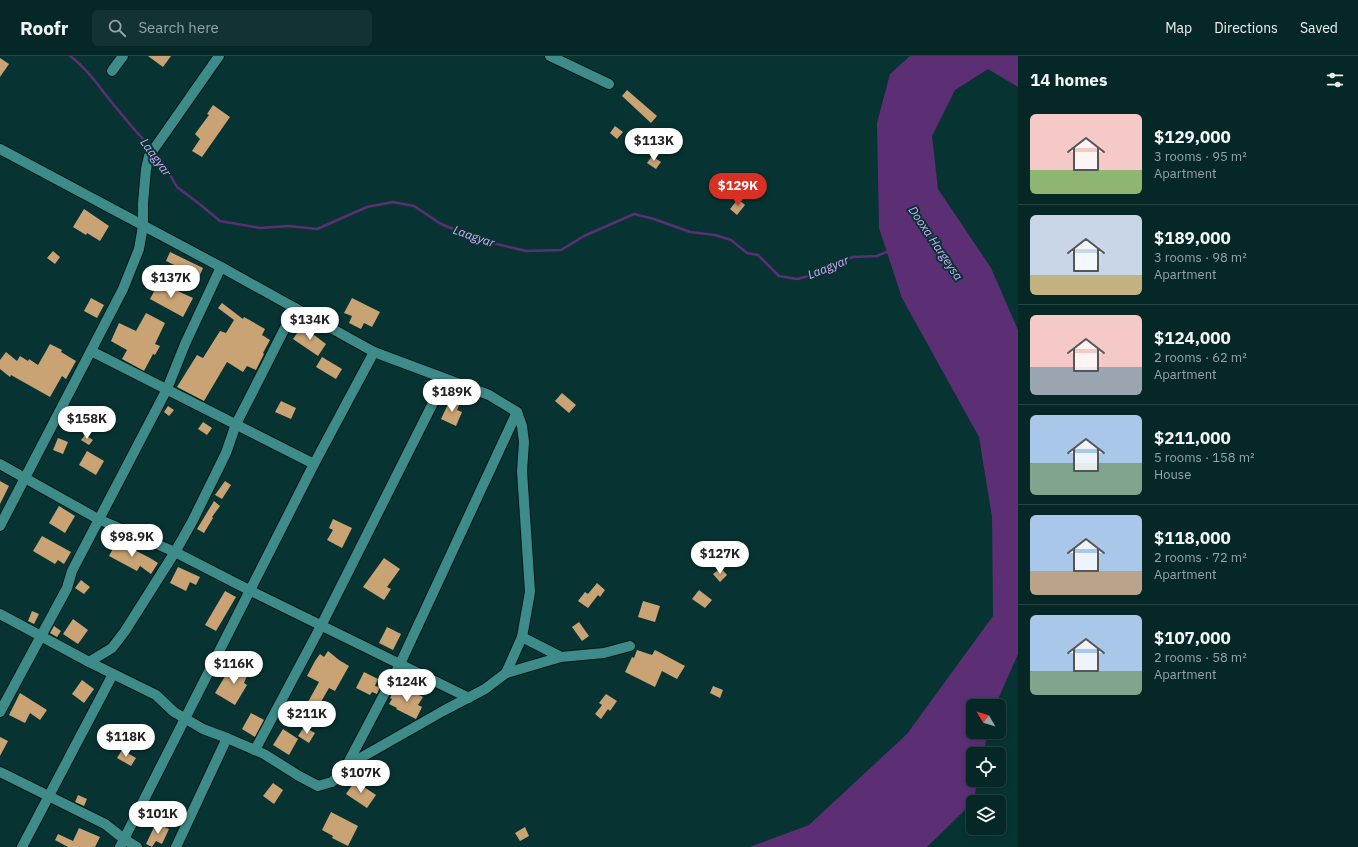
<!DOCTYPE html>
<meta charset="utf-8">
<style>
:root{--surface:#052726;--page:#133332;--text:#f1f3f6;--muted:#97a5a7;--line:#264443;--accent:#d93025}
body{margin:0;font-family:"IBM Plex Sans",sans-serif;background:var(--page);color:var(--text);height:100vh;display:flex;flex-direction:column;font-size:15px;white-space:nowrap}
*{box-sizing:border-box;margin:0}
p{font-size:13px;color:var(--muted)}
.icon{flex:none;width:22px;height:22px;fill:none;stroke:currentColor;stroke-width:2;stroke-linecap:round;stroke-linejoin:round}
.map{position:relative;flex:1;overflow:hidden}
.sheet{display:flex;flex-direction:column;background:var(--surface);width:340px}
.sheet>*{flex:none}
.needle{width:26px;rotate:308deg}
.tools{position:absolute;left:966px;top:643px;display:grid;gap:8px}
.tools a{display:grid;place-items:center;width:40px;height:40px;border-radius:6px;background:var(--surface);box-shadow:0 2px 6px #0003,0 0 0 1px var(--line);font-size:20px}
.price{position:absolute;translate:-50% -34px;padding:0 9px;border-radius:14px;background:#fff;color:#222;font-size:13px;line-height:26px;filter:drop-shadow(0 1px 2px #0008)}
.price::after{content:'';position:absolute;left:50%;top:24px;width:12px;height:9px;margin-left:-6px;background:inherit;clip-path:polygon(0 0,100% 0,50% 100%)}
.price.current{background:var(--accent);color:#fff}
ul{padding:0;list-style:none}
li{display:flex;align-items:center;gap:12px;height:100px;padding:0 12px}
li+li{border-top:1px solid var(--line)}
li span{display:grid;place-items:center;flex:none;width:112px;height:80px;border-radius:6px;color:#555}
li>.icon{margin-inline-start:auto}
span .icon{width:48px;height:48px;fill:#fffc;stroke-width:1}
li b{font-size:17px}
h2{display:flex;justify-content:space-between;align-items:center;height:48px;padding:0 12px;font-size:17px}
header{display:flex;align-items:center;gap:24px;box-sizing:border-box;height:56px;padding:0 20px;background:var(--surface);border-bottom:1px solid var(--line)}
header strong{font-size:19px}
nav{display:flex;gap:22px;margin-inline-start:auto;font-size:14px}
.search{width:280px;height:36px;background:var(--page);display:flex;align-items:center;gap:10px;box-sizing:border-box;padding:0 14px;border-radius:6px;color:var(--muted);font-size:15px}
main{display:flex;flex:1;min-height:0}
.map>svg:first-child{display:block}
.water{fill:#5c2f75}
.lines{fill:none;stroke-linecap:round;stroke-linejoin:round}
.stream{stroke:#5c2f75;stroke-width:2.5}
.building{fill:#caa374}
.minor-casing{stroke:#021918;stroke-width:12}
.minor{stroke:#3d8c89;stroke-width:10}
.labels{text-anchor:middle;dominant-baseline:central;stroke-width:4;stroke-linejoin:round;paint-order:stroke}
.water-label{font-size:12px;font-style:italic;fill:#dcabfb;stroke:#073432}
</style>
<header>
<strong>Roofr</strong>
<div class="search"><svg class="icon" aria-label="search" viewBox="0 0 24 24"><circle cx="10" cy="10" r="6"/><path d="M15 15l6 6"/></svg>Search here</div>
<nav><a>Map</a><a>Directions</a><a>Saved</a></nav>
</header>
<main>
<div class="map">
<svg width="1018" height="791" viewBox="0 0 1018 791">
<rect width="100%" height="100%" fill="#073432"/>
<!-- water -->
<polygon class="water" points="910,0 1018,0 1018,31 988,13 955,34 932,80 938,133 991,212 1018,274 1018,598 995,650 973,650 973,676 988,676 983,698 973,698 973,724 978,724 973,746 927,791 750,791 809,769 907,678 993,560 992,461 979,381 902,242 879,172 877,67 890,18"/>
<g class="lines">
<!-- stream -->
<g class="stream">
<path d="M70,0C88,13 99,31 113,48C125,63 138,78 151,92"/>
<polyline points="154,96 162,105 177,131 197,146 220,165 260,172 289,170 317,173 367,151 393,146 414,150 441,168 480,184 526,195 561,194 584,180 634,158 654,163 690,176 715,179 731,184 747,197 758,199 779,220 797,223 813,219 833,207 853,201 877,200 889,195"/>
</g>
</g>
<!-- building -->
<g class="building">
<polygon points="148,0 171,0 163,11"/>
<polygon points="0,2 9,8 0,21"/>
<polygon points="627,34 657,60 651,67 622,40"/>
<polygon points="213,49 230,61 202,101 192,95 200,83 195,78 209,59 207,58"/>
<polygon points="615,70 623,76 617,83 610,77"/>
<polygon points="652,100 661,106 656,113 647,107"/>
<polygon points="738,143 745,149 737,159 730,153"/>
<polygon points="84,153 109,170 100,185 87,177 86,179 73,171"/>
<polygon points="53,195 60,201 55,208 47,202"/>
<polygon points="170,196 203,212 199,221 166,205"/>
<polygon points="160,224 168,228 167,230 193,242 183,261 150,243"/>
<polygon points="91,242 104,249 97,262 84,255"/>
<polygon points="352,242 380,256 372,271 364,267 361,273 349,267 352,260 344,257"/>
<polygon points="222,247 243,263 244,261 265,273 262,279 270,284 263,297 264,298 256,314 247,310 243,316 227,306 204,345 177,331 197,299 203,302 220,275 226,277 234,264 218,252"/>
<polygon points="146,257 165,267 155,288 160,290 155,299 153,298 144,315 122,303 127,294 111,285 119,267 136,275"/>
<polygon points="302,270 326,288 318,300 293,283"/>
<polygon points="50,288 62,294 61,296 76,305 66,323 62,320 50,341 11,319 10,321 0,313 0,304 6,296 17,305 20,300 28,305 29,303 38,309"/>
<polygon points="322,301 342,313 336,323 316,311"/>
<polygon points="562,337 576,349 569,357 555,345"/>
<polygon points="451,342 460,347 457,354 462,356 456,370 441,363"/>
<polygon points="281,345 296,352 291,363 275,356"/>
<polygon points="168,350 174,354 169,360 164,356"/>
<polygon points="203,366 212,372 207,379 198,373"/>
<polygon points="85,379 93,384 89,389 81,384"/>
<polygon points="58,382 68,386 63,398 53,394"/>
<polygon points="87,395 104,405 96,419 79,409"/>
<polygon points="0,425 9,430 0,448"/>
<polygon points="225,425 231,429 222,443 215,439"/>
<polygon points="214,445 220,450 212,461 213,462 204,477 197,473"/>
<polygon points="59,450 75,460 65,477 49,467"/>
<polygon points="333,463 352,472 342,492 327,484 333,474 329,472"/>
<polygon points="42,480 71,496 64,508 58,504 55,508 33,495"/>
<polygon points="117,485 150,502 158,507 151,518 140,510 137,515 109,500"/>
<polygon points="384,502 400,513 387,531 391,533 384,544 363,531"/>
<polygon points="178,511 200,521 196,529 190,526 186,535 170,527"/>
<polygon points="721,512 727,519 720,526 713,518"/>
<polygon points="81,524 90,531 84,538 75,532"/>
<polygon points="597,527 605,534 600,541 598,539 588,552 578,545 585,536 588,538"/>
<polygon points="699,534 712,544 705,552 692,543"/>
<polygon points="225,535 236,541 216,575 205,569"/>
<polygon points="643,545 660,550 655,566 638,561"/>
<polygon points="32,555 39,558 34,568 28,565"/>
<polygon points="73,563 88,574 78,588 63,578"/>
<polygon points="579,566 589,580 582,585 572,571"/>
<polygon points="54,570 61,575 57,581 50,577"/>
<polygon points="387,571 401,578 393,594 379,587"/>
<polygon points="637,594 652,599 655,594 685,610 677,623 662,615 655,631 625,616 632,601 634,602"/>
<polygon points="328,595 339,604 349,610 335,635 329,632 318,651 308,646 319,626 307,620 315,605 320,598 324,601"/>
<polygon points="238,607 250,613 244,627 247,629 235,649 215,637 227,617 232,620"/>
<polygon points="364,616 378,623 375,630 380,631 377,638 372,636 370,639 356,632"/>
<polygon points="82,624 94,633 84,647 72,638"/>
<polygon points="713,630 723,634 720,642 710,637"/>
<polygon points="403,631 423,641 418,649 422,651 416,663 396,653 397,652 389,648 392,643 390,642 393,636 399,639"/>
<polygon points="20,637 47,654 40,664 30,657 25,667 9,659"/>
<polygon points="606,638 617,645 610,655 608,653 601,663 595,658 602,649 599,647"/>
<polygon points="251,657 264,664 255,681 242,673"/>
<polygon points="304,671 315,677 309,687 298,680"/>
<polygon points="283,673 298,683 289,699 273,689"/>
<polygon points="0,681 8,685 0,700"/>
<polygon points="122,694 136,702 131,710 117,702"/>
<polygon points="355,725 376,739 367,752 346,738"/>
<polygon points="273,727 283,734 274,748 263,740"/>
<polygon points="78,739 87,743 84,750 75,746"/>
<polygon points="331,756 358,770 348,790 332,782 333,780 322,774"/>
<polygon points="156,767 169,773 162,788 156,785 152,791 146,788"/>
<polygon points="525,771 529,780 520,785 515,777"/>
<polygon points="79,772 100,781 95,791 68,791 55,784 58,778 73,785"/>
</g>
<g class="lines">
<defs>
<g id="minor">
<polyline points="550,0 609,28"/>
<polyline points="112,15 123,0"/>
<polyline points="0,93 221,211 374,296 489,339 517,356 522,370 524,386 522,415 530,536 522,581 506,617"/>
<polyline points="91,295 314,408"/>
<polyline points="0,408 98,463 175,496 249,534 469,642"/>
<polyline points="0,470 123,233 139,193 143,170 143,147 146,113 149,100 219,0"/>
<polyline points="0,558 89,606 156,639 174,656 203,673 227,682 264,698 299,720 318,730 332,726 355,705 443,655 485,633 506,617 561,601 604,597 630,590"/>
<polyline points="522,581 561,601"/>
<polyline points="89,606 112,592 125,575 175,496 192,466 226,397 236,368 250,341 295,252"/>
<polyline points="0,656 67,532 72,515 167,333 185,288 221,211"/>
<polyline points="255,694 321,570 445,323"/>
<polyline points="347,709 400,608 517,356"/>
<polyline points="0,716 105,768 124,783 137,791"/>
<polyline points="22,791 113,618"/>
<polyline points="120,791 314,408 374,296"/>
<polyline points="176,791 227,682"/>
</g>
</defs>
<!-- minor casing -->
<use href="#minor" class="minor-casing"/>
<!-- minor -->
<use href="#minor" class="minor"/>
</g>
<g class="labels">
<!-- water labels -->
<g class="water-label">
<text transform="translate(156 101) rotate(54)">Laagyar</text>
<text transform="translate(474 180) rotate(19)">Laagyar</text>
<text transform="translate(936 187) rotate(56)">Dooxa Hargeysa</text>
<text transform="translate(828 211) rotate(-22)">Laagyar</text>
</g>
</g>
</svg>
<div class="tools">
<a><svg class="needle" viewBox="-14 -14 28 28"><path d="M0-13l5 13h-10z" fill="#e53935"/><path d="M0 13l5-13h-10z" fill="#97a5a7"/></svg></a>
<a><svg class="icon" aria-label="locate" viewBox="0 0 24 24"><circle cx="12" cy="12" r="6"/><path d="M12 2v4M12 18v4M2 12h4M18 12h4"/></svg></a>
<a><svg class="icon" aria-label="layers" viewBox="0 0 24 24"><path d="M12 4l9 5-9 5-9-5zM3 14l9 5 9-5"/></svg></a>
</div>
<b class="price" style="left:654px;top:106px">$113K</b>
<b class="price current" style="left:738px;top:151px">$129K</b>
<b class="price" style="left:171px;top:243px">$137K</b>
<b class="price" style="left:310px;top:285px">$134K</b>
<b class="price" style="left:452px;top:357px">$189K</b>
<b class="price" style="left:87px;top:384px">$158K</b>
<b class="price" style="left:132px;top:502px">$98.9K</b>
<b class="price" style="left:720px;top:519px">$127K</b>
<b class="price" style="left:234px;top:629px">$116K</b>
<b class="price" style="left:407px;top:647px">$124K</b>
<b class="price" style="left:307px;top:679px">$211K</b>
<b class="price" style="left:126px;top:702px">$118K</b>
<b class="price" style="left:361px;top:738px">$107K</b>
<b class="price" style="left:158px;top:779px">$101K</b>
</div>
<section class="sheet">
<h2>14 homes<svg class="icon" aria-label="filters" viewBox="0 0 24 24"><path d="M4 7h16M4 17h16"/><circle cx="9" cy="7" r="2"/><circle cx="15" cy="17" r="2"/></svg></h2>
<ul>
<li><span style="background:linear-gradient(#f6c9c9 70%,#8fb573 0)"><svg class="icon" aria-label="home" viewBox="0 0 24 24"><path d="M3 11l9-7 9 7M6 9v11h12V9"/></svg></span><div><b>$129,000</b><p>3 rooms · 95 m²</p><p>Apartment</p></div></li>
<li><span style="background:linear-gradient(#c9d6e8 75%,#c2b280 0)"><svg class="icon" aria-label="home" viewBox="0 0 24 24"><path d="M3 11l9-7 9 7M6 9v11h12V9"/></svg></span><div><b>$189,000</b><p>3 rooms · 98 m²</p><p>Apartment</p></div></li>
<li><span style="background:linear-gradient(#f6c9c9 65%,#9aa5b1 0)"><svg class="icon" aria-label="home" viewBox="0 0 24 24"><path d="M3 11l9-7 9 7M6 9v11h12V9"/></svg></span><div><b>$124,000</b><p>2 rooms · 62 m²</p><p>Apartment</p></div></li>
<li><span style="background:linear-gradient(#a9c7e8 60%,#7fa58c 0)"><svg class="icon" aria-label="home" viewBox="0 0 24 24"><path d="M3 11l9-7 9 7M6 9v11h12V9"/></svg></span><div><b>$211,000</b><p>5 rooms · 158 m²</p><p>House</p></div></li>
<li><span style="background:linear-gradient(#a9c7e8 70%,#b9a48a 0)"><svg class="icon" aria-label="home" viewBox="0 0 24 24"><path d="M3 11l9-7 9 7M6 9v11h12V9"/></svg></span><div><b>$118,000</b><p>2 rooms · 72 m²</p><p>Apartment</p></div></li>
<li><span style="background:linear-gradient(#a9c7e8 70%,#7fa58c 0)"><svg class="icon" aria-label="home" viewBox="0 0 24 24"><path d="M3 11l9-7 9 7M6 9v11h12V9"/></svg></span><div><b>$107,000</b><p>2 rooms · 58 m²</p><p>Apartment</p></div></li>
</ul>
</section>
</main>
